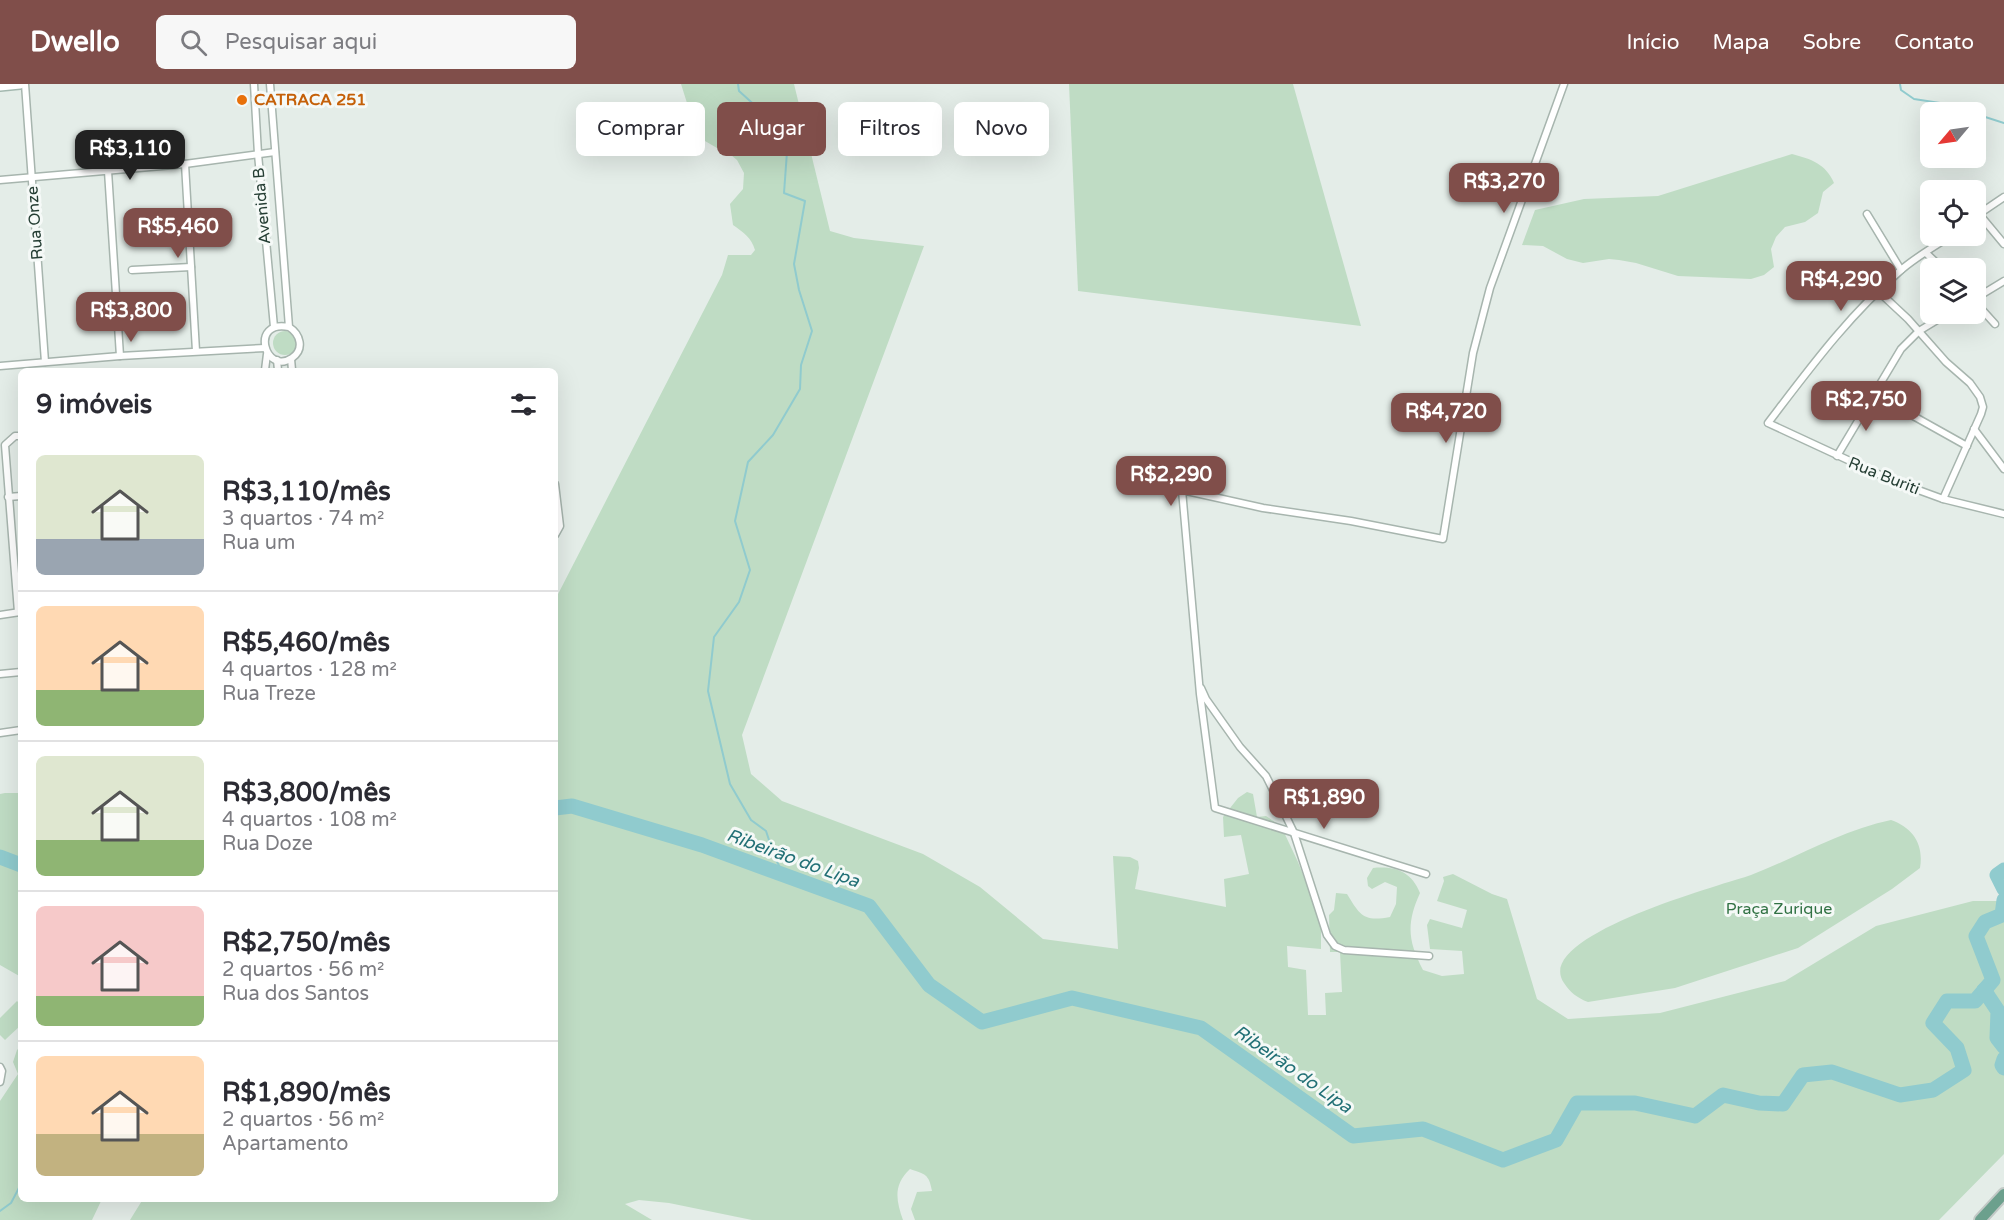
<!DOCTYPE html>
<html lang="pt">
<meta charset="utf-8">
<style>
:root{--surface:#fff;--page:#f7f7f7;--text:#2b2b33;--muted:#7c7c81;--line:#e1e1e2;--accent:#804e4a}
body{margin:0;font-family:"Varela Round",sans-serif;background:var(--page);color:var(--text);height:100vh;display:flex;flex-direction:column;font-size:22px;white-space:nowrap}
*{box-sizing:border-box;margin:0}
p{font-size:20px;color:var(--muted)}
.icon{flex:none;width:33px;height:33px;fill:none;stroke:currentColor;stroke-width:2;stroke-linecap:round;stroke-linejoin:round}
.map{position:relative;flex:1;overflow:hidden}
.panel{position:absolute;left:18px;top:284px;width:540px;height:834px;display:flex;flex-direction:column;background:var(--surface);border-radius:9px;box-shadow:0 6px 24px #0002}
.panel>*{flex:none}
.top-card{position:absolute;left:576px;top:18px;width:570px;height:54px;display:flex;gap:12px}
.needle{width:39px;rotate:241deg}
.buttons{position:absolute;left:1920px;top:18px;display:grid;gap:12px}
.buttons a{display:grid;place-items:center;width:66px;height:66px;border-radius:9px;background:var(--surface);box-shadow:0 6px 24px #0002;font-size:30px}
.price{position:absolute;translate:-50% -51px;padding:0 14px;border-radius:12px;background:var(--accent);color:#fff;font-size:20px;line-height:39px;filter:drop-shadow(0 2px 3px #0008)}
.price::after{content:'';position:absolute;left:50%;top:36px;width:18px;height:14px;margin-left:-9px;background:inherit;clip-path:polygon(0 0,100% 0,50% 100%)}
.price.active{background:#222;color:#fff}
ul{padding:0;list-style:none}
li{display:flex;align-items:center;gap:18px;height:150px;padding:0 18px}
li+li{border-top:2px solid var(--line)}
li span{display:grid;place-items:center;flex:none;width:168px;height:120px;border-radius:9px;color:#555}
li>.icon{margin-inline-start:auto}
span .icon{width:72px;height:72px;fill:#fffc;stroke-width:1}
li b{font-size:26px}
h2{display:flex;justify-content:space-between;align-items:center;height:72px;padding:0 18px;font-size:26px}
.tag{padding:0 21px;border-radius:9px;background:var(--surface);box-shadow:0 6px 24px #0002;font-size:21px;line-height:54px}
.tag.active{background:var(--accent);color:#fff}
header{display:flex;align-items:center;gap:36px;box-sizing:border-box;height:84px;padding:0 30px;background:var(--accent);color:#fff}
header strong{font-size:28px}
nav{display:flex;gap:33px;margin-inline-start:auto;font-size:21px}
.search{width:420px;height:54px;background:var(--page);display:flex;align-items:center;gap:15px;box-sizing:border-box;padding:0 21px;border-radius:9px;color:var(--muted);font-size:22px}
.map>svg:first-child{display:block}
.green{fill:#bfdcc4}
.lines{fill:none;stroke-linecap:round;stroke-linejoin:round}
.stream{stroke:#90cbce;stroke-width:2}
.river{stroke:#90cbce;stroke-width:15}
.street-casing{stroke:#a7b5ae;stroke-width:9}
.secondary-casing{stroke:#a3b8af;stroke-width:12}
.primary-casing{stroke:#c2c9c6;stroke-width:14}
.street{stroke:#fff;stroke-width:6}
.secondary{stroke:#fff;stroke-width:9}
.primary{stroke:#6ca08d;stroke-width:10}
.food-dot{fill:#e8710a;stroke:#f5f9f7;stroke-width:2}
.labels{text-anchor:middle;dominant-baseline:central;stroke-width:6;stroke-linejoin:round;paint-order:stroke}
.food-label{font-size:16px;font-weight:bold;fill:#c56008;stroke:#f5f9f7;text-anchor:start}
.street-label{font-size:16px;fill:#253e34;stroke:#f5f9f7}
.park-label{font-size:16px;fill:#317244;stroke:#f5f9f7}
.water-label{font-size:18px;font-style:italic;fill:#227076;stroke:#f5f9f7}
</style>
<header>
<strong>Dwello</strong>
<div class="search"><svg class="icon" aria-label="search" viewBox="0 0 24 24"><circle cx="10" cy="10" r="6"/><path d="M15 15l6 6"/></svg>Pesquisar aqui</div>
<nav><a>Início</a><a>Mapa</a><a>Sobre</a><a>Contato</a></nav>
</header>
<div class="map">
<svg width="2004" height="1136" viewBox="0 0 2004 1136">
<rect width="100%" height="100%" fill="#e4ede8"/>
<!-- green -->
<g class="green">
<path d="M681,0H794L830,147L854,154L924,162L742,651L751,690L782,717L923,770L980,803L1043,855L1118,865L1113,772L1130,773L1138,777L1139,784L1135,805L1226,823L1224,795L1249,790L1241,751L1224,753L1223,733L1238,714L1247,708L1253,710L1257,733L1266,732L1281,742L1298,778L1321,837V865L1287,862L1288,883L1306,886L1308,931H1326L1325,909L1342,908L1340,868H1330L1329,831L1334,826L1336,809L1347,810C1360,831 1363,838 1390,833L1396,820L1397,803L1385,798L1372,805L1368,802L1367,794L1373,784C1395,782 1411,787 1420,809C1406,840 1408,857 1423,886L1442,892L1464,890L1462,867L1430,865L1427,841L1430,835L1462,844L1467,826L1437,817L1444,797L1443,793L1453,790L1492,810L1507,815L1537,915L1568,935L1660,929L1785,897L1876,842L1973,817H2004V1070L1939,1136H915L911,1125L917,1108L932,1107C929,1090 925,1090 910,1085C893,1101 896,1116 903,1136H752L669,1119L639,1116L625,1120L652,1136H130L143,1115L555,1114V516L722,191L728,171H751L755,166C751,153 744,149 733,141L730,120L743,105L744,89L737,76L725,66L717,64L705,57L687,19Z"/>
<polygon points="1069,0 1293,0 1361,242 1078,207"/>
<path d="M1792,70C1811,75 1826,80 1834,99L1823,108L1818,129L1805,138L1785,143L1776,153L1771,165L1774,183L1764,191L1751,195L1678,192L1636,179L1619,176L1609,175L1583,179L1567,175L1543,162L1522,161L1535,126L1584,115L1658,112Z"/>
<circle cx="285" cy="259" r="12"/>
<polygon points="5,709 21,709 21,893 0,881 0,710"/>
<path d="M1891,736C1913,744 1924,760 1920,784L1892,805L1798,864L1675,904L1588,918C1577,914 1570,908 1564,899C1531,852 1722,801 1751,791C1798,773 1842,746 1891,736Z"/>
<polygon points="17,917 21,921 21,941 5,956 0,951 0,934"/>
<polygon points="21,962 21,1114 102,1115 92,1136 0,1136 0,1017 18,990 13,978 17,966"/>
</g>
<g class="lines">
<!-- stream -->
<g class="stream">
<polyline points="738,0 739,7 760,26 787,68 784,109 805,117 794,180 799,206 812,247 801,281 800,305 773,351 748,378 735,437 750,486 739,518 714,553 708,607 730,700 751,736 766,747 775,774 784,791"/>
<polyline points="1900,0 1901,6 1914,15 1940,19 1969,28"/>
<polyline points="1976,30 2004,39"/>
<polyline points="0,1127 11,1119 21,1100"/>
</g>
<!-- river -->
<g class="river">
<polyline points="555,724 572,722 702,761 869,822 929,901 982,938 1072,914 1201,944 1353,1052 1423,1045 1503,1076 1556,1056 1577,1019 1635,1019 1695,1032 1723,1011 1759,1019 1783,1020 1803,991 1832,988 1900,1011 1933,1006 1964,986 1957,964 1933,939 1947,917 1975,917 1993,896 1976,852 1985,838 2002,831 2004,816"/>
<polyline points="0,773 21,781"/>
<polyline points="2004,786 1997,791 2004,805"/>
<polyline points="1984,906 1998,927 1997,954 2004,963"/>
<polyline points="2004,975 2002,981 2004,984"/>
</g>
<defs>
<g id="street">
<polyline points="25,0 45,278"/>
<polyline points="254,0 258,70 274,243"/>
<path d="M270,0L289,243C300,250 305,265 292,274C265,292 249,235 289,243"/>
<polyline points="185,80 196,267"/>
<polyline points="108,87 120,272"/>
<polyline points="0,96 185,80 275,68"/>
<polyline points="1867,130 1901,186"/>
<polyline points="1979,130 2004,160"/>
<polyline points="1976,132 2004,113"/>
<path d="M1950,152C1934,163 1916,173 1901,186C1848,232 1810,284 1768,339L1891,396L1943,415L2004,430"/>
<polyline points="1926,169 1942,184"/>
<polyline points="132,186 191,183"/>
<polyline points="1878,207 1908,235 1946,278 1970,299 1980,313 1983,323 1981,330 1943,415"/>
<polyline points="1976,214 2004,197"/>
<polyline points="1976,219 1995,240"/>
<polyline points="291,275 292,286"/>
<polyline points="277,276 278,286"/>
<polyline points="0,282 120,272 265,264"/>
<polyline points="265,286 267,270"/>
<polyline points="1874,310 1967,362"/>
<polyline points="1974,345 2004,385"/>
<polyline points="1837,372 1901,265 1919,247 1947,230"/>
<polyline points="555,400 560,442 555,451"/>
<polyline points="8,413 21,412"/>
<polyline points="18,528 5,361 15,352 21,352"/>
<polyline points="0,531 20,528"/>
<polyline points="0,590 21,588"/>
<polyline points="1201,604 1206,615 1240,663 1266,692 1281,722 1294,749 1327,851 1335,862 1344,866 1429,872"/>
<polyline points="0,649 21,646"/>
<polyline points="1426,790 1215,724 1200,610 1182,406 1263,424 1351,437 1443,455 1473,269 1490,204 1564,0"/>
<polyline points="0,983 2,987 0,998"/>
</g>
<polyline id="secondary" points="0,2 20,0"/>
<polyline id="primary" points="1980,1136 2004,1110"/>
</defs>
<!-- street casing -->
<use href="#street" class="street-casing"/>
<!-- secondary casing -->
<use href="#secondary" class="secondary-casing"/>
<!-- primary casing -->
<use href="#primary" class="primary-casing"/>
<!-- street -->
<use href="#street" class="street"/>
<!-- secondary -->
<use href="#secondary" class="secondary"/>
<!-- primary -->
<use href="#primary" class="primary"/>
</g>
<!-- markers -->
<circle class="food-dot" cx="242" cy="16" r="6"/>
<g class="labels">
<!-- food labels -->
<g class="food-label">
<text x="254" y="16">CATRACA 251</text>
</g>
<!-- street labels -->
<g class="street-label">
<text transform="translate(262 122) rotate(-95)">Avenida B</text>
<text transform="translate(35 139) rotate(-94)">Rua Onze</text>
<text transform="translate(1884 392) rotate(22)">Rua Buriti</text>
</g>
<!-- park labels -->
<g class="park-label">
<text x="1779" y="825">Praça Zurique</text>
</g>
<!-- water labels -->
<g class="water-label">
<text transform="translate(793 774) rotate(20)">Ribeirão do Lipa</text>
<text transform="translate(1293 985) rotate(35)">Ribeirão do Lipa</text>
</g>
</g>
</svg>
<div class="buttons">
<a><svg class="needle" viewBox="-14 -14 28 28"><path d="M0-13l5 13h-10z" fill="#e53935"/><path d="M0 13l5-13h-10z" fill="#7c7c81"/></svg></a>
<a><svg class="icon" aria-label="locate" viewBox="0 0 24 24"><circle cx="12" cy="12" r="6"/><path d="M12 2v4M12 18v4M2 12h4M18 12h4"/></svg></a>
<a><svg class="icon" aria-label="layers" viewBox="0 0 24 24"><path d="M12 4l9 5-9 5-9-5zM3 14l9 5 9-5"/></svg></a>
</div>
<b class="price active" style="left:130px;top:97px">R$3,110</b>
<b class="price" style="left:1504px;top:130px">R$3,270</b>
<b class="price" style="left:178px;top:175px">R$5,460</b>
<b class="price" style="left:1841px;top:228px">R$4,290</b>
<b class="price" style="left:131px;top:259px">R$3,800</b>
<b class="price" style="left:1866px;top:348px">R$2,750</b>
<b class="price" style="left:1446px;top:360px">R$4,720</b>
<b class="price" style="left:1171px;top:423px">R$2,290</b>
<b class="price" style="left:1324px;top:746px">R$1,890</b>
<div class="top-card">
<a class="tag">Comprar</a>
<a class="tag active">Alugar</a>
<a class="tag">Filtros</a>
<a class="tag">Novo</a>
</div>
<section class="panel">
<h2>9 imóveis<svg class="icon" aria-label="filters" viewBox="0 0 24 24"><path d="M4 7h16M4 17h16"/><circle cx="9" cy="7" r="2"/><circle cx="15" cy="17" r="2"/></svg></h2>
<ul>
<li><span style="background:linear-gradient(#dfe7d0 70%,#9aa5b1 0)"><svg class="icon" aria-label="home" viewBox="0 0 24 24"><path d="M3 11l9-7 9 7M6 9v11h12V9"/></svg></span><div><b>R$3,110/mês</b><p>3 quartos · 74 m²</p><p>Rua um</p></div></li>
<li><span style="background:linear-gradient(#ffd9b3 70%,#8fb573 0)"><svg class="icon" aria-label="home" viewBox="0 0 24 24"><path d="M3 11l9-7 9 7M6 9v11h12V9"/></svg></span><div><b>R$5,460/mês</b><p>4 quartos · 128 m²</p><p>Rua Treze</p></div></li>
<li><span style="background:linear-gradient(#dfe7d0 70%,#8fb573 0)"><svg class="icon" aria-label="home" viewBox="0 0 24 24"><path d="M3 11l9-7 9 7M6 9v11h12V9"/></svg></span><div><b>R$3,800/mês</b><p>4 quartos · 108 m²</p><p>Rua Doze</p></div></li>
<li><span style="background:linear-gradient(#f6c9c9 75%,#8fb573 0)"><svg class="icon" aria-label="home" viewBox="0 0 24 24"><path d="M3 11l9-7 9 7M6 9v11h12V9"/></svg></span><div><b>R$2,750/mês</b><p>2 quartos · 56 m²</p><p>Rua dos Santos</p></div></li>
<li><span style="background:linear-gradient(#ffd9b3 65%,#c2b280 0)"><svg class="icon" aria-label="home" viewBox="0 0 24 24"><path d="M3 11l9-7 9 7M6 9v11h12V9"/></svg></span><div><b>R$1,890/mês</b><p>2 quartos · 56 m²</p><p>Apartamento</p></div></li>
</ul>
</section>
</div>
